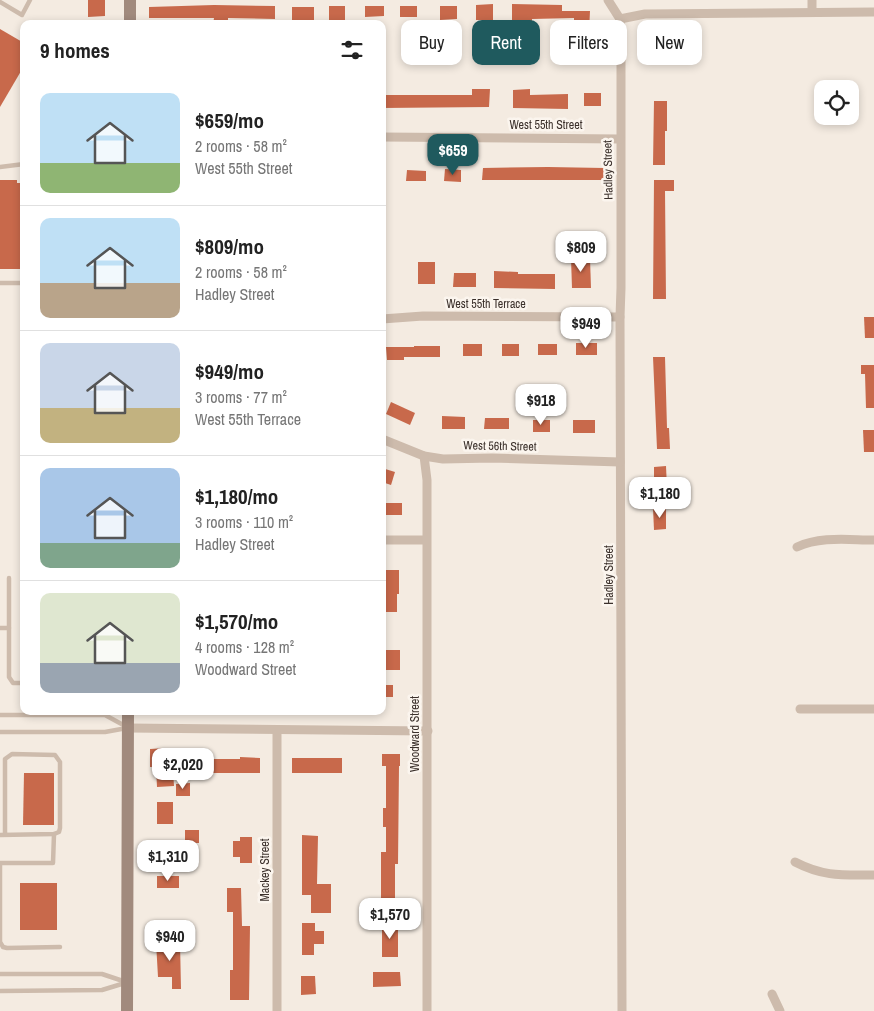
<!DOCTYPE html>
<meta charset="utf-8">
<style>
:root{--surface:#fff;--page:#f6f6f6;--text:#222;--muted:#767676;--line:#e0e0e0;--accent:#1f5a5e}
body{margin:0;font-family:"Archivo Narrow",sans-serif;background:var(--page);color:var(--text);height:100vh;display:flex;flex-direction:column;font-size:19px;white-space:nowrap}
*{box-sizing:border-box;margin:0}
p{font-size:16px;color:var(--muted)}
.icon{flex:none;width:28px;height:28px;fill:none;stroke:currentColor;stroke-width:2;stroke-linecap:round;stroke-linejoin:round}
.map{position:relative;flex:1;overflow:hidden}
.side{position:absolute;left:20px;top:20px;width:366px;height:695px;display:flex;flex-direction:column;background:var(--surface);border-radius:10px;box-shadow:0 2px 8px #0003}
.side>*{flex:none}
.hud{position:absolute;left:401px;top:20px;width:398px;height:45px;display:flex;gap:10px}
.tools{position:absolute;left:814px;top:80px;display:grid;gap:10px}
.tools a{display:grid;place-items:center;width:45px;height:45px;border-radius:10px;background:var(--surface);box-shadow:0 2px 8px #0003;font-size:25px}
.price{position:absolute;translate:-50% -42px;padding:0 11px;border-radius:10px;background:#fff;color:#222;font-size:16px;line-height:32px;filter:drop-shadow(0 1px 2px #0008)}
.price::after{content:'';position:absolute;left:50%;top:30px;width:15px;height:11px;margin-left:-8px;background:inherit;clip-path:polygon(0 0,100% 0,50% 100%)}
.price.active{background:var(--accent);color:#fff}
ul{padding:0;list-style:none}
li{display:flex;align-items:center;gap:15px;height:125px;padding:0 20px}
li+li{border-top:1px solid var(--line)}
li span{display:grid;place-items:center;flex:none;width:140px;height:100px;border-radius:10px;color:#555}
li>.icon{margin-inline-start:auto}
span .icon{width:60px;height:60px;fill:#fffc;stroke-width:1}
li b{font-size:21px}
h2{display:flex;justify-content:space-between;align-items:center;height:60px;padding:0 20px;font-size:21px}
.tag{padding:0 18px;border-radius:10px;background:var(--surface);box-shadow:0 2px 8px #0003;font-size:18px;line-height:45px}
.tag.active{background:var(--accent);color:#fff}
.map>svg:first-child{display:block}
.building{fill:#c8694b}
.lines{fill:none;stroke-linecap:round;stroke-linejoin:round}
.service{stroke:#cdbbac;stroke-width:4.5}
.minor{stroke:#cdbbac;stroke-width:9}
.secondary{stroke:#a18a7d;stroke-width:12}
.labels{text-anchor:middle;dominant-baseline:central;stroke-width:5;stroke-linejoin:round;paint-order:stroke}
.street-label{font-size:12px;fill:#3b302b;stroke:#fbf5ee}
</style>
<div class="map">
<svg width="874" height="1011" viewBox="0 0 874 1011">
<rect width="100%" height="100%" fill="#f4ebe1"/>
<!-- building -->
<g class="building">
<polygon points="88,0 105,0 105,16 88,17"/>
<polygon points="493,4 493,20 476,20 476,5"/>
<polygon points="512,4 562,5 562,11 590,11 589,32 574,32 574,18 532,19 532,21 512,21"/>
<polygon points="214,5 275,6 275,19 228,18 228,24 213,24 214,18 149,18 149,7"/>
<rect x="329" y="6" width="16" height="15"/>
<polygon points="365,6 384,6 384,16 365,17"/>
<rect x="400" y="6" width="17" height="11"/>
<polygon points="440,6 457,6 457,19 440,20"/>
<rect x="292" y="7" width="22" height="16"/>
<polygon points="0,29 24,43 24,66 0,107"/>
<polygon points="472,89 490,89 489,107 382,108 382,95 472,95"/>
<polygon points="530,89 530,95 568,94 568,109 513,108 513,90"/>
<rect x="584" y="93" width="17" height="13"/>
<polygon points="654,101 667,101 667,131 665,131 665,165 653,165"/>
<polygon points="548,167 604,168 604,180 482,180 483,168"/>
<polygon points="445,169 461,170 461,182 444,181"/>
<polygon points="407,170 426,171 426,181 406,181"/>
<polygon points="0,180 17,180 17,183 24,183 24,269 0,269"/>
<polygon points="654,180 674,180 674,191 665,191 666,299 653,299"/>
<polygon points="571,258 590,258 591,288 572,288"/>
<rect x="418" y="262" width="17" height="22"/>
<polygon points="494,271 518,272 518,274 555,274 555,289 494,288"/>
<polygon points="454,273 476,273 476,287 453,287"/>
<polygon points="864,317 874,317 874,338 865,338"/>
<rect x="576" y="343" width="21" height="12"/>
<rect x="463" y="344" width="19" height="12"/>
<rect x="502" y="344" width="17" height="12"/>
<rect x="538" y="344" width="19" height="11"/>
<polygon points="414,346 440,346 440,357 404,357 404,360 387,360 386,347 414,347"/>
<polygon points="653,357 665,357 667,428 669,428 670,449 657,449"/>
<polygon points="861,365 874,365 874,408 866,408 865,374 861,374"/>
<polygon points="391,402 415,413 410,425 386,414"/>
<polygon points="442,416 465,417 465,429 442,429"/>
<polygon points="485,418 509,418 509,429 484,429"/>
<rect x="533" y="420" width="17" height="12"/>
<rect x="573" y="420" width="22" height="13"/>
<polygon points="863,430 874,430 874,452 864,452"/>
<polygon points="666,466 667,488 654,488 654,467"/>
<polygon points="382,468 395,472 391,485 382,482"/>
<rect x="382" y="503" width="20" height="12"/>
<polygon points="653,508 666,508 666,529 654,530"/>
<polygon points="384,570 399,570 399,594 397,594 397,612 385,612"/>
<polygon points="382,650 400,650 400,670 383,670"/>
<rect x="382" y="685" width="11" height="12"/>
<polygon points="166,748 167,772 173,771 174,786 157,787 156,767 150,767 150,749"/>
<polygon points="382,754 400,754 400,766 399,766 398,864 395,864 395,900 381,900 381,852 386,852 386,827 383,827 383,808 386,808 386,766 382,766"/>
<polygon points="240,757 260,758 260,773 206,773 206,759 240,759"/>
<rect x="292" y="758" width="50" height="15"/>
<polygon points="24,773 54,773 54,825 23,825"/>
<polygon points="190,783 190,796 176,796 176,784"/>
<rect x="157" y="802" width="16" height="22"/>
<rect x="185" y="830" width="14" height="13"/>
<polygon points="302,835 318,836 317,884 331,884 331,913 311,913 311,895 302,895"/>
<polygon points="240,837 252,837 252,863 240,863 240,857 233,857 233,841 240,841"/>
<rect x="159" y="844" width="14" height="13"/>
<rect x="157" y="876" width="22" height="12"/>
<rect x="20" y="883" width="37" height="47"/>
<polygon points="227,888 241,888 242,926 250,926 249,1000 230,1000 230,970 233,970 233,912 227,912"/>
<polygon points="302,923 315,923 315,931 324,931 324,944 314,944 314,955 302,955"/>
<rect x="382" y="923" width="16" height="34"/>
<polygon points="156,942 180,942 181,989 172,989 172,977 158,977"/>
<polygon points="373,972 400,972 401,986 373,987"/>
<polygon points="301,976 315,976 316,994 301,995"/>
</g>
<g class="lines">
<!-- service -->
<g class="service">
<polyline points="0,2 22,15 30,0"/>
<polyline points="0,167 24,164"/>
<polyline points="0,283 24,283"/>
<polyline points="9,578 9,677 13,683 24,683"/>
<polyline points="0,628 9,628"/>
<polyline points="0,715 105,715 127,727"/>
<polyline points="0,732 105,732 127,728"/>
<polyline points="54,834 53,863 0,863 0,942 3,947 7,948 60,947"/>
<polyline points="0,835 54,834 59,832 60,828 60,762 55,755 12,754 5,759 5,835"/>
<polyline points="0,974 102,974 126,982"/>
<polyline points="0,991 102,990 125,983"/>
</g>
<!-- minor -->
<g class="minor">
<polyline points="608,0 620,19 645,14 874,12"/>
<polyline points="812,12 812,0"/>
<polyline points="620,19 621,39 621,288 620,317 622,1011"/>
<polyline points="382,137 620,139"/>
<polyline points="382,319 423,316 620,317"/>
<polyline points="382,439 424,456 443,459 492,458 620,462"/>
<polyline points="424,456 427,480 427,1011"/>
<polyline points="382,540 426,540"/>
<path d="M797,547C821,536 848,540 874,540"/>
<polyline points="800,709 874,709"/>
<polyline points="128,728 428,731"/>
<path d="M795,862C824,877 843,875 874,875"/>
<polyline points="772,994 780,1011"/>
<polyline points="277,1011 277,730"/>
</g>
<!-- secondary -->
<g class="secondary">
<polyline points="130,0 130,24"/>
<polyline points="127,1011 128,711"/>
</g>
</g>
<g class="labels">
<!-- street labels -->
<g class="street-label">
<text x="546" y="125">West 55th Street</text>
<text transform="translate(608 170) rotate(-91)">Hadley Street</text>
<text x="486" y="304">West 55th Terrace</text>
<text transform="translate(500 446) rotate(1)">West 56th Street</text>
<text transform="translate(609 575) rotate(-90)">Hadley Street</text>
<text transform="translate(415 734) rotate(-90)">Woodward Street</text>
<text transform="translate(265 870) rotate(-90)">Mackey Street</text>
</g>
</g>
</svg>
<div class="tools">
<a><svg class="icon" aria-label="locate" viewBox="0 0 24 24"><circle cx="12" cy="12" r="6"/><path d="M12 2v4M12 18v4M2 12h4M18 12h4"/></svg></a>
</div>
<b class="price active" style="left:453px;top:176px">$659</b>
<b class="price" style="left:581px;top:273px">$809</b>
<b class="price" style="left:586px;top:349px">$949</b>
<b class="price" style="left:541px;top:426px">$918</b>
<b class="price" style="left:660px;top:519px">$1,180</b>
<b class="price" style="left:183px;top:790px">$2,020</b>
<b class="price" style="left:168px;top:882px">$1,310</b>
<b class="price" style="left:390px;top:940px">$1,570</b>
<b class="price" style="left:170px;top:962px">$940</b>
<div class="hud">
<a class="tag">Buy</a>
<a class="tag active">Rent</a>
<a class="tag">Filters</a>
<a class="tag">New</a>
</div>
<section class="side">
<h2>9 homes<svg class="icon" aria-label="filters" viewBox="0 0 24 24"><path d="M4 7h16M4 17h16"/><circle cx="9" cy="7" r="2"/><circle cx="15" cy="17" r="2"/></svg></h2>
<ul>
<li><span style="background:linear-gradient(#bfe0f5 70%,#8fb573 0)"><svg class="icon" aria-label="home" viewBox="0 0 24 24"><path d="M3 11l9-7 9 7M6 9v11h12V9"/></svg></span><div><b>$659/mo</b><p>2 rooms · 58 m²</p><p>West 55th Street</p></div></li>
<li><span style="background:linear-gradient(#bfe0f5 65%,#b9a48a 0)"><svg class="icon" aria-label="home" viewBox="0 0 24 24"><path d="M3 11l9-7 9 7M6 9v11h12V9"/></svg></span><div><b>$809/mo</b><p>2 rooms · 58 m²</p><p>Hadley Street</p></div></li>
<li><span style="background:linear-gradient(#c9d6e8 65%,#c2b280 0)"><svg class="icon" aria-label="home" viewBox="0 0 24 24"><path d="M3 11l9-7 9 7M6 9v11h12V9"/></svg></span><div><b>$949/mo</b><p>3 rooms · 77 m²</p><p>West 55th Terrace</p></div></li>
<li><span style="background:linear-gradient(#a9c7e8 75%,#7fa58c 0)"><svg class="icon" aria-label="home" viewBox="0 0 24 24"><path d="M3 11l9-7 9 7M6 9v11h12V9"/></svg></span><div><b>$1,180/mo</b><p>3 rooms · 110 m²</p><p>Hadley Street</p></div></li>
<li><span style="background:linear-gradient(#dfe7d0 70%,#9aa5b1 0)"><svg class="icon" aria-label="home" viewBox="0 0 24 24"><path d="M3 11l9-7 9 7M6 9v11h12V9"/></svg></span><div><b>$1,570/mo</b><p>4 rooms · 128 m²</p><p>Woodward Street</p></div></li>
</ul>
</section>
</div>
